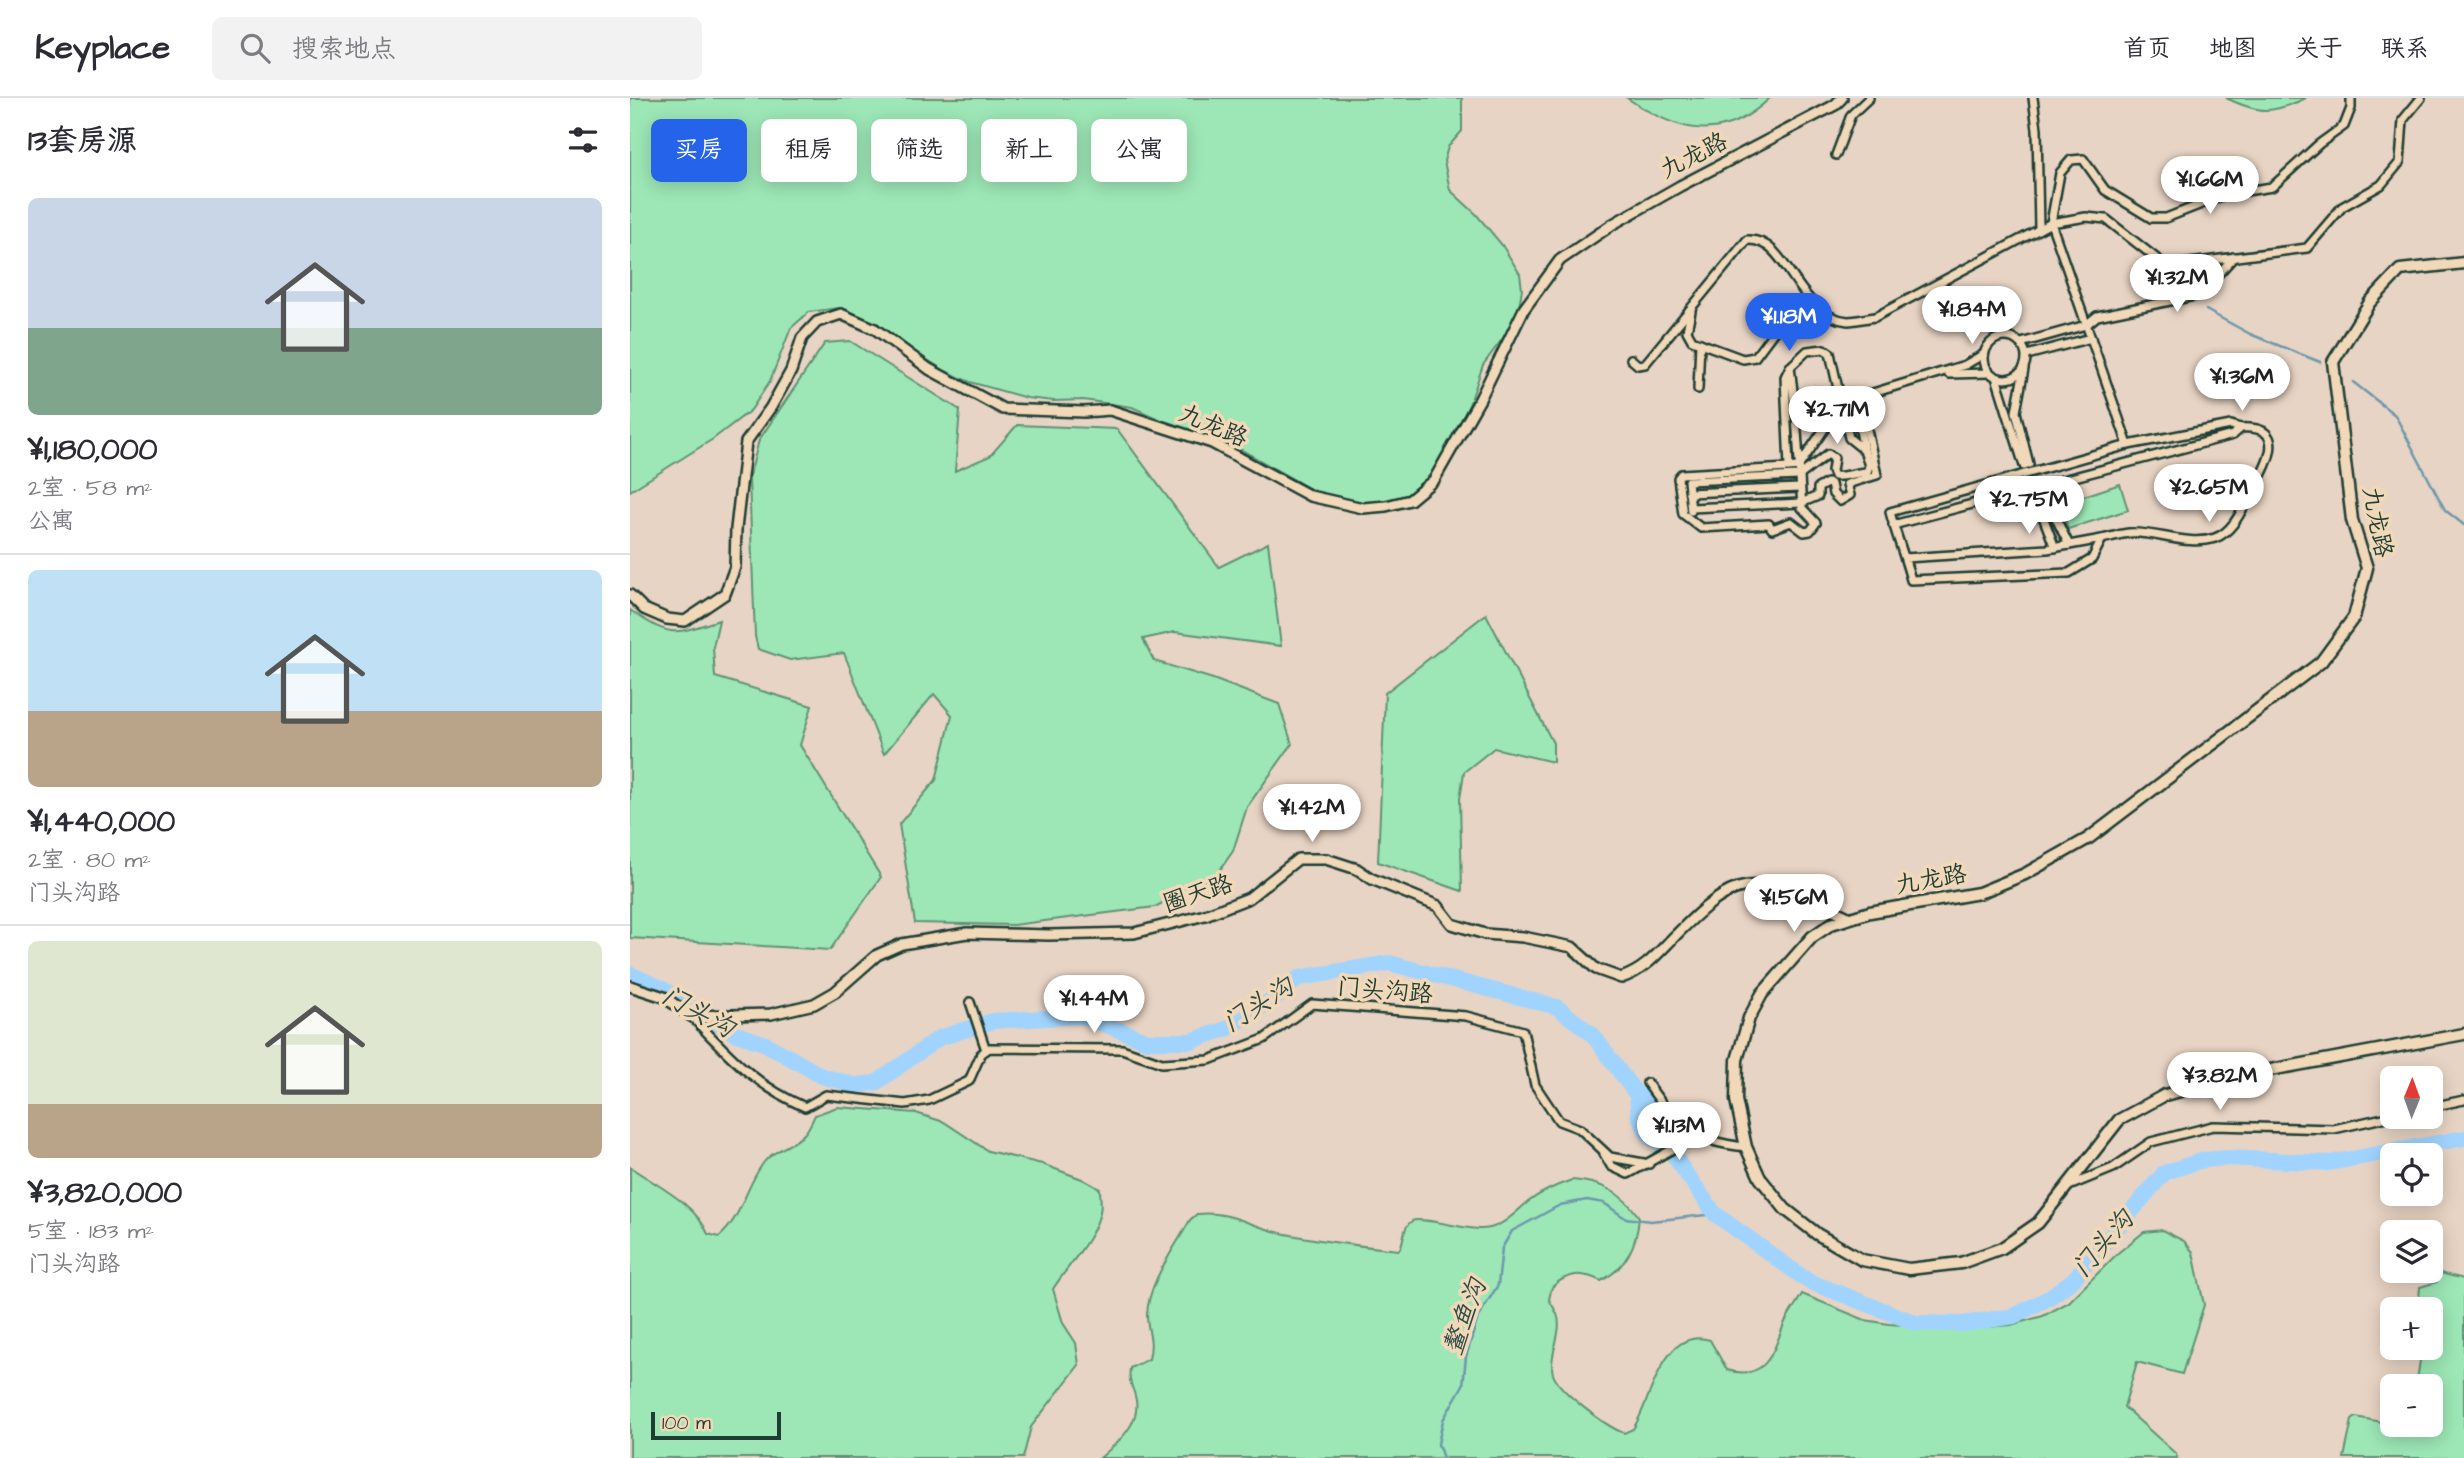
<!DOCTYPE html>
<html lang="zh">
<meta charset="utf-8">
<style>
:root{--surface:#fff;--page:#f2f2f3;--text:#2b2b33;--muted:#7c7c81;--line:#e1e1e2;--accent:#2563eb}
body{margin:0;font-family:"Architects Daughter","LXGW WenKai TC",sans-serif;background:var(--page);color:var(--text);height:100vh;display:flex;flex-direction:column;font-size:26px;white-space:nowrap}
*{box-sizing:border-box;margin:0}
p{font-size:23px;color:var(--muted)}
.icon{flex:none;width:38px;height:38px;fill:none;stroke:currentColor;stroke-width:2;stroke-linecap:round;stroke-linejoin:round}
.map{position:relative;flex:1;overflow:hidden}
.side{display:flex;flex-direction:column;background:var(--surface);width:630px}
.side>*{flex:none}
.hud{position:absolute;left:21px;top:21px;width:665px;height:63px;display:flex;gap:14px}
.needle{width:46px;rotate:1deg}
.tools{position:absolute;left:1750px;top:968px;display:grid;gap:14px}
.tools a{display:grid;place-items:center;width:63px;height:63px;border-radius:10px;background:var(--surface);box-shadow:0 4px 18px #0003;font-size:35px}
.scale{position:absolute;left:21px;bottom:18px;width:130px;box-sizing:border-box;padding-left:7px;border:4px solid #1f3d34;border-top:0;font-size:19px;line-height:24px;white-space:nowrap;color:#1f3d34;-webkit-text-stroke:5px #f1d8b8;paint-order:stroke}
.price{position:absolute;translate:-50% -60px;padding:0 16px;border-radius:24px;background:#fff;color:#222;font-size:23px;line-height:46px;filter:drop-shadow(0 2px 4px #0008)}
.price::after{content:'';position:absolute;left:50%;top:42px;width:21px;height:16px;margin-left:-10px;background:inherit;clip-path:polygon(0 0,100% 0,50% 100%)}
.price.current{background:var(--accent);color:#fff}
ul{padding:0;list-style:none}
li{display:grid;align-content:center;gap:14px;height:371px;padding:0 28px}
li+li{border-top:2px solid var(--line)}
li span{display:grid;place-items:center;height:217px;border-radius:10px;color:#555}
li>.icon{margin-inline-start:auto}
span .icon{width:126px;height:126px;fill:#fffc;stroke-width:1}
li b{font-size:30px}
h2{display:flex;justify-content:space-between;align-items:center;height:84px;padding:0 28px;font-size:30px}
.chip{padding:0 24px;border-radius:10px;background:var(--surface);box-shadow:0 4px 18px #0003;font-size:24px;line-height:63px}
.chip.current{background:var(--accent);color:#fff}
header{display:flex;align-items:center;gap:42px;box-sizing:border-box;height:98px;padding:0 35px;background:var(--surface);border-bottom:2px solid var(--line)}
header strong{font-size:33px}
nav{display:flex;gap:38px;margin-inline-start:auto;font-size:24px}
.search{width:490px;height:63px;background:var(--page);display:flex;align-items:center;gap:18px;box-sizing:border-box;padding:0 24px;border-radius:10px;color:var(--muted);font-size:26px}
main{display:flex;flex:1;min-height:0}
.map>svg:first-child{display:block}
.green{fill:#9de7b6;stroke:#5e9275;stroke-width:2}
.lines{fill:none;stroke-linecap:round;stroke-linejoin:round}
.stream{stroke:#6c98ad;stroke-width:2.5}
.river{stroke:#a0d4fe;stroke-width:16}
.minor-tunnel{stroke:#c0b6a7;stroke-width:7;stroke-dasharray:7 3.5;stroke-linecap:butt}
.minor-casing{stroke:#1f3d34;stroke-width:12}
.tertiary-casing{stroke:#1f3d34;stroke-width:14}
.secondary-casing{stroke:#1f3d34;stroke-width:15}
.minor{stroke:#f1d8b8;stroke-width:7}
.tertiary{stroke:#f1d8b8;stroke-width:9}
.secondary{stroke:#f1d8b8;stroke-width:10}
.labels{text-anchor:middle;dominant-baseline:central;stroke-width:7;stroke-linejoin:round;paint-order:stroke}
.street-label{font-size:24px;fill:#1f3d34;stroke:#f1d8b8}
.water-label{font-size:26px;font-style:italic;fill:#2c4c48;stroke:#f1d8b8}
</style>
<header>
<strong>Keyplace</strong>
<div class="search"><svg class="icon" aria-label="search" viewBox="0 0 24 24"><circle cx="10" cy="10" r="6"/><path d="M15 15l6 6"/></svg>搜索地点</div>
<nav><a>首页</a><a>地图</a><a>关于</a><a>联系</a></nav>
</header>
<main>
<section class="side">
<h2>13套房源<svg class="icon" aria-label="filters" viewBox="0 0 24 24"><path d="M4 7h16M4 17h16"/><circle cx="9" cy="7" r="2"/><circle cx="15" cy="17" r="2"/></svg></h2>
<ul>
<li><span style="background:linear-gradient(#c9d6e8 60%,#7fa58c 0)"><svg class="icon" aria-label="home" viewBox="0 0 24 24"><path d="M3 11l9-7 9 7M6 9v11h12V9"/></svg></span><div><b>¥1,180,000</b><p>2室 · 58 m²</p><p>公寓</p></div></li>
<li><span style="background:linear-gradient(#bfe0f5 65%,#b9a48a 0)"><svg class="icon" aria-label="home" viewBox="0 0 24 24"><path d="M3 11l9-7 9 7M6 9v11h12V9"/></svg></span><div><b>¥1,440,000</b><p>2室 · 80 m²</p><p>门头沟路</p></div></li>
<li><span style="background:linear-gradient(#dfe7d0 75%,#b9a48a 0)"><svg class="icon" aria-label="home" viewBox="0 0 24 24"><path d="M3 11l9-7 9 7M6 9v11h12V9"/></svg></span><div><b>¥3,820,000</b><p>5室 · 183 m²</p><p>门头沟路</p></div></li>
</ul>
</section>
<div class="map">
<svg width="1834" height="1360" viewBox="0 0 1834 1360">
<rect width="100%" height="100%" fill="#e8d4c4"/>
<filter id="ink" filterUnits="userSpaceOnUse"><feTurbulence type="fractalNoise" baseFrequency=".0143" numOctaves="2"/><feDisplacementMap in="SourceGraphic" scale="14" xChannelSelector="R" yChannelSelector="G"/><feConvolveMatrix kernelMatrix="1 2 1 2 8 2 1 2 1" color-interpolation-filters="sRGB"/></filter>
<g filter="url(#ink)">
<!-- green -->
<g class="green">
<polygon points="0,0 832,0 832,33 818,49 814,63 820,92 846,116 872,147 890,176 892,191 887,221 853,267 841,302 811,369 788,397 745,410 700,402 608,350 554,332 502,309 453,302 424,303 397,300 340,284 315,273 234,222 209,210 179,214 161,230 140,283 121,312 83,341 0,393"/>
<path d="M997,0H1140C1092,46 1048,35 997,0Z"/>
<path d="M1596,0H1676C1642,16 1630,16 1596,0Z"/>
<polygon points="220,243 330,312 325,373 360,358 387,327 487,331 589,469 638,445 651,548 545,534 513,541 524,563 583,581 649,606 662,646 617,709 603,753 587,776 525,809 383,827 285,825 269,726 306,682 322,617 304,596 254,656 214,555 160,562 128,551 125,538 119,381 129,342 195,245"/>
<polygon points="1490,386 1498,412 1438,431 1430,406"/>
<path d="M0,512C41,540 43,537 89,522L83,549L85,579L182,608L170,647L251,779L200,852L0,840Z"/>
<polygon points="856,516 923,645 923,664 864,650 834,674 830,701 832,793 748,764 755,595"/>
<path d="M207,1009L286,1015L314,1024L358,1053L412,1066L452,1081L470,1091C470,1099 472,1107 470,1114C465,1140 438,1167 423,1191L433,1225L446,1245L449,1267L401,1329L393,1360H0V1069C27,1088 65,1105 78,1136L89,1139C112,1120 116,1087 134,1064C144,1051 165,1047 174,1036C179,1031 182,1023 185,1017Z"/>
<path d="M942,1082C973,1084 992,1095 1009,1119C1007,1147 996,1170 971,1183C952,1174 938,1174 922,1189L919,1201C921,1206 925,1211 927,1216C934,1234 918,1257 923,1276C928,1293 977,1329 994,1335L1003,1331C1022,1302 1032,1228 1080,1242L1097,1272C1138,1284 1143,1252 1155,1224C1160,1214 1167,1205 1172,1196L1235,1222L1259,1226L1333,1231L1381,1227L1413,1218L1439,1204L1489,1154L1514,1134L1532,1132L1554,1143L1563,1154L1574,1207L1552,1276L1507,1264L1494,1309L1546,1356L1547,1360H470C487,1345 510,1327 506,1302C503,1287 498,1286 500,1270L519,1261C524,1238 517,1236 517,1217C518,1184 545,1150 560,1122L567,1116C599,1112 620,1128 651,1135C690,1143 729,1148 769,1152C775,1143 772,1129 782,1123C789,1118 838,1132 852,1131C871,1131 884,1115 898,1104C911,1094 927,1087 942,1082Z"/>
<polygon points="1810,1175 1834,1181 1834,1360 1714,1360 1722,1322 1726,1319 1762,1326 1801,1326 1801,1288 1786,1288 1792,1250 1801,1250 1801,1211 1788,1211 1790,1189 1807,1184 1806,1176"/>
</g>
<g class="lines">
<!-- stream -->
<g class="stream">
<polyline points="1576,212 1620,236 1690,264"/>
<polyline points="1723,284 1765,317 1815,412 1834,427"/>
<polyline points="813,1360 808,1346 813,1322 833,1287 836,1259 848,1219 868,1187 872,1150 882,1133 930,1107 957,1102 974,1105 995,1120 1021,1123 1085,1116"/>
</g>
<!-- river -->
<g class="river">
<polyline points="0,876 33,891 104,935 136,946 192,978 224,987 246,985 309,940 363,923 452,918 518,943 561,943 599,930 645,900 669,880 759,865 927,909 963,937 1007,997 1009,1018 1019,1038 1039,1051 1085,1116 1178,1183 1286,1225 1333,1226 1384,1218 1417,1201 1443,1182 1534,1075 1573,1062 1598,1060 1699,1065 1834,1040"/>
<path d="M1007,997C1032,1011 1039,1023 1039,1051"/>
</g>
<!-- minor-tunnel -->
<g class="minor-tunnel">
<polyline points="1401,369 1416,400"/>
<polyline points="1395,372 1407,403"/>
</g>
<defs>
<g id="minor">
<polyline points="1403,0 1407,31 1409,131"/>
<polyline points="1206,57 1221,17 1239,0"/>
<polyline points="1061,213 1057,233 1062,242 1113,261 1125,259 1163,208"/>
<circle cx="1375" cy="260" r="21"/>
<polyline points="1391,245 1456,227 1467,218 1569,197 1604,159"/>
<polyline points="1397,257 1461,240"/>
<path d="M1001,261L1008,267L1015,266L1117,142C1159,139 1165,218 1218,223C1226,223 1237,220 1245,219L1421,125L1456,119L1476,121L1536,168L1677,150L1712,109L1751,87L1770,64L1773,22L1791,0"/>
<polyline points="1160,269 1177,253 1194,251 1200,255 1219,340 1234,352 1224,302"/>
<polyline points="1394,271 1386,314 1399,366"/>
<polyline points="1319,276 1360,275"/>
<polyline points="1366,279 1394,368"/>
<polyline points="1068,291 1070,245"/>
<polyline points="1498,347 1421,125 1430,75 1441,62 1453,61 1475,92 1521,120 1536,120 1597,96 1642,89 1689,46 1714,28 1721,10 1721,0"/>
<polyline points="1159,370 1155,279 1160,269 1166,317 1172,410 1186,425 1180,433 1174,434 1161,424 1142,431 1139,426 1071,430 1053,416 1048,380 1051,376 1159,370 1168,369 1213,304 1335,267 1354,256"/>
<polyline points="1059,395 1170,390"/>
<polyline points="1416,400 1439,447"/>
<polyline points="1407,403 1425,450"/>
<polyline points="1061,410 1171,405 1188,398 1188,390 1197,385 1201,386 1203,396 1210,403 1220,397 1217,386 1247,377 1230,300"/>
<path d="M1061,413L1058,383L1169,378L1198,356L1204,360L1202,373L1204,378C1213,380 1227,374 1237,374L1239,368L1234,352"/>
<path d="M1263,427L1603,337L1611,330L1601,327L1498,347L1260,414C1266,437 1275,459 1281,482L1439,475L1462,461L1472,441L1417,451L1275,460"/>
<path d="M1472,441C1481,439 1490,436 1499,435C1526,433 1558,449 1585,440C1604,433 1612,411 1621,395C1635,371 1662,327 1611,330"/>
<polyline points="340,904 356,952"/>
<path d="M61,918C99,957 124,987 175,1009L196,997L275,1006L299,1002L339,983L351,956L359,950L492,951L532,965L579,962L634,941L682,906L836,918L893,933L905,987L929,1023L950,1031L980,1059L1019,1066"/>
<path d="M1017,985C1048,1029 1061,1043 1116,1049"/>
<polyline points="1801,1009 1834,1002"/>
<polyline points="974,1056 981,1068 998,1076 1066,1038"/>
<polyline points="1439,1088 1483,1070 1521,1044 1583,1028 1704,1031 1762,1018"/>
</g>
<g id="tertiary">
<polyline points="0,497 14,511 37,521 55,523 95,496 105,469 106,431 116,344 141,309 161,273 172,240 187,224 211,216 245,231 299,271 373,311 454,314 480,312 582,345 680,398 733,410 756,408 780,402 804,382 850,301 894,211 930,162 983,126 1050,88 1205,7 1212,0"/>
<path d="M0,888L34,899L61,918L141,916L184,906L205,894L247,857L272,846L337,835L419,837L504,835L575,817L619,800L668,761H696L727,771L742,781L808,808L822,826L855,836L893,839L942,849L966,871L991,880C1015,872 1027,856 1045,838C1062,821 1084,798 1108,790C1142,779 1191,806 1220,820"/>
</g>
<polyline id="secondary" points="1834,165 1770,172 1740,204 1703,264 1722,422 1737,470 1724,519 1691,564 1459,740 1395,776 1349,795 1240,814 1201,826 1182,839 1132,896 1119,920 1107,962 1106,1002 1116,1049 1130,1080 1155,1111 1187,1136 1232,1162 1279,1171 1331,1165 1372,1150 1408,1125 1489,1022 1535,997 1608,978 1834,936"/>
</defs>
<!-- minor casing -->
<use href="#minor" class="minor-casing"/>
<!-- tertiary casing -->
<use href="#tertiary" class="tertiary-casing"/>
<!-- secondary casing -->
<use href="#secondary" class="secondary-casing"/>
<!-- minor -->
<use href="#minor" class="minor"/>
<!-- tertiary -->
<use href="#tertiary" class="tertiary"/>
<!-- secondary -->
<use href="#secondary" class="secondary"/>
</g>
</g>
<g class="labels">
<!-- street labels -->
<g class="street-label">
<text transform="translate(1064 58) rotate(-27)">九龙路</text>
<text transform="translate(583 328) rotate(23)">九龙路</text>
<text transform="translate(1747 424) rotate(79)">九龙路</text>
<text transform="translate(1301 782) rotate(-10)">九龙路</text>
<text transform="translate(568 796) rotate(-18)">圈天路</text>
<text transform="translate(755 893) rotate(5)">门头沟路</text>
</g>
<!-- water labels -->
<g class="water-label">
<text transform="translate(628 907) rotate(-32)">门头沟</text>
<text transform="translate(68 914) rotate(29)">门头沟</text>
<text transform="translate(1473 1146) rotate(-49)">门头沟</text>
<text transform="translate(835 1219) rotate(-70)">鳌鱼沟</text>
</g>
</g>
</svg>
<div class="tools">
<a><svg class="needle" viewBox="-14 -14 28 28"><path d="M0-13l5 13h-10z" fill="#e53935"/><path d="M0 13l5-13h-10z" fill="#7c7c81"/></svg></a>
<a><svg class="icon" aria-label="locate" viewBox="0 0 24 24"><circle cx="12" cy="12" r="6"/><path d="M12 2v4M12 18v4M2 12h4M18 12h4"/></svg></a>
<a><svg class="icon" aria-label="layers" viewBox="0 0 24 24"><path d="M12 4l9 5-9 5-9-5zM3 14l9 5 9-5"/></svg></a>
<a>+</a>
<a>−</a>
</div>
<div class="scale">100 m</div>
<b class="price" style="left:1580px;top:118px">¥1.66M</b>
<b class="price" style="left:1547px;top:216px">¥1.32M</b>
<b class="price" style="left:1342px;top:248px">¥1.84M</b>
<b class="price current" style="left:1159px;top:255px">¥1.18M</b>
<b class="price" style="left:1612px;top:315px">¥1.36M</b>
<b class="price" style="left:1207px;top:348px">¥2.71M</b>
<b class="price" style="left:1579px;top:426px">¥2.65M</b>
<b class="price" style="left:1399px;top:438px">¥2.75M</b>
<b class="price" style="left:682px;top:746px">¥1.42M</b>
<b class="price" style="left:1164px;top:836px">¥1.56M</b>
<b class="price" style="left:464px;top:937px">¥1.44M</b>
<b class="price" style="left:1590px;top:1014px">¥3.82M</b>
<b class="price" style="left:1049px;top:1064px">¥1.13M</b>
<div class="hud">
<a class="chip current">买房</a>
<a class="chip">租房</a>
<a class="chip">筛选</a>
<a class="chip">新上</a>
<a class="chip">公寓</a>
</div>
</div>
</main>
